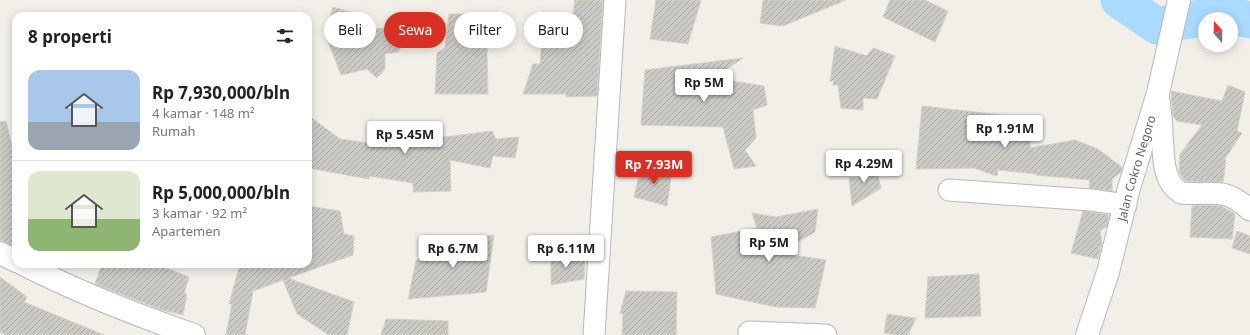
<!DOCTYPE html>
<html lang="id">
<meta charset="utf-8">
<style>
:root{--surface:#fff;--page:#f6f6f6;--text:#222;--muted:#767676;--line:#e0e0e0;--accent:#d93025}
body{margin:0;font-family:"Noto Sans",sans-serif;background:var(--page);color:var(--text);height:100vh;display:flex;flex-direction:column;font-size:15px;white-space:nowrap}
*{box-sizing:border-box;margin:0}
p{font-size:13px;color:var(--muted)}
.icon{flex:none;width:22px;height:22px;fill:none;stroke:currentColor;stroke-width:2;stroke-linecap:round;stroke-linejoin:round}
.map{position:relative;flex:1;overflow:hidden}
.sheet{position:absolute;left:12px;top:12px;width:300px;height:256px;display:flex;flex-direction:column;background:var(--surface);border-radius:12px;box-shadow:0 2px 10px #0003}
.sheet>*{flex:none}
.top-card{position:absolute;left:324px;top:12px;width:380px;height:36px;display:flex;gap:8px}
.needle{width:26px;rotate:340deg}
.buttons{position:absolute;left:1198px;top:12px;display:grid;gap:8px}
.buttons a{display:grid;place-items:center;width:40px;height:40px;border-radius:50%;background:var(--surface);box-shadow:0 2px 10px #0003;font-size:20px}
.price{position:absolute;translate:-50% -34px;padding:0 9px;border-radius:4px;background:#fff;color:#222;font-size:13px;line-height:26px;filter:drop-shadow(0 1px 2px #0008)}
.price::after{content:'';position:absolute;left:50%;top:24px;width:12px;height:9px;margin-left:-6px;background:inherit;clip-path:polygon(0 0,100% 0,50% 100%)}
.price.selected{background:var(--accent);color:#fff}
ul{padding:0;list-style:none}
li{display:flex;align-items:center;gap:12px;height:100px;padding:0 16px}
li+li{border-top:1px solid var(--line)}
li span{display:grid;place-items:center;flex:none;width:112px;height:80px;border-radius:12px;color:#555}
li>.icon{margin-inline-start:auto}
span .icon{width:48px;height:48px;fill:#fffc;stroke-width:1}
li b{font-size:17px}
h2{display:flex;justify-content:space-between;align-items:center;height:48px;padding:0 16px;font-size:17px}
.pill{padding:0 14px;border-radius:18px;background:var(--surface);box-shadow:0 2px 10px #0003;font-size:14px;line-height:36px}
.pill.selected{background:var(--accent);color:#fff}
.map>svg:first-child{display:block}
.lines{fill:none;stroke-linecap:round;stroke-linejoin:round}
.river{stroke:#aadaff;stroke-width:37}
.building{fill:url(#building-hatch);stroke:#d6d1c6}
.minor-casing{stroke:#b5b8bc;stroke-width:23}
.tertiary-casing{stroke:#b5b8bc;stroke-width:24}
.minor{stroke:#fff;stroke-width:21}
.tertiary{stroke:#fff;stroke-width:22}
.labels{text-anchor:middle;dominant-baseline:central;stroke-width:4;stroke-linejoin:round;paint-order:stroke}
.street-label{font-size:12px;fill:#5f6368;stroke:#fff}
</style>
<div class="map">
<svg width="1250" height="335" viewBox="0 0 1250 335">
<defs>
<pattern id="building-hatch" width="6" height="6" patternUnits="userSpaceOnUse"><rect width="6" height="6" fill="#cccac5"/><path d="M-1 1l2-2M0 6l6-6M5 7l2-2" fill="none" stroke="#a9a8a4"/></pattern>
</defs>
<rect width="100%" height="100%" fill="#f1efe8"/>
<g class="lines">
<!-- river -->
<polyline class="river" points="1119,0 1157,26 1222,14 1250,20"/>
</g>
<!-- building -->
<g class="building">
<polygon points="575,0 603,0 597,96 566,97 566,94 523,94 533,64 540,64 544,14 572,19"/>
<polygon points="656,0 701,0 688,44 650,39"/>
<polygon points="763,0 846,0 783,26 760,23"/>
<polygon points="890,0 925,0 948,11 935,42 883,17"/>
<polygon points="333,7 357,14 353,31 398,27 407,40 398,52 385,54 385,69 377,78 367,69 341,75 326,36 334,28 328,23"/>
<polygon points="449,14 483,14 493,22 487,53 488,94 435,94 437,53 445,48"/>
<polygon points="835,46 867,56 873,48 895,56 877,99 863,98 863,110 841,108 838,85 833,85 834,80 830,82"/>
<polygon points="743,58 713,78 764,86 767,105 753,110 756,138 745,150 756,166 734,169 723,127 641,125 645,70"/>
<polygon points="1228,85 1245,92 1237,131 1242,133 1224,160 1226,160 1223,182 1185,181 1179,172 1180,154 1202,125 1177,121 1173,116 1171,91 1222,101"/>
<polygon points="922,106 1002,115 1002,121 1032,119 1030,148 1075,140 1098,149 1122,167 1121,172 1112,179 1112,191 1089,188 1090,180 1036,175 1036,174 998,170 997,176 974,168 916,169"/>
<polygon points="308,115 340,139 375,144 375,141 388,140 387,126 445,137 492,131 496,139 519,137 515,158 493,156 490,168 450,160 451,191 413,192 413,183 369,176 369,179 308,168"/>
<polygon points="6,121 16,162 16,247 0,240 0,122"/>
<polygon points="863,159 877,172 881,188 852,206 849,178 859,178"/>
<polygon points="641,167 672,169 667,206 634,197"/>
<polygon points="1210,205 1221,206 1235,214 1232,239 1190,237 1192,206"/>
<polygon points="308,206 340,211 344,234 354,236 353,255 288,278 354,302 347,335 329,335 297,314 283,280 253,291 245,335 226,335 232,304 229,304 240,264 308,264"/>
<polygon points="818,209 815,232 779,253 826,260 815,308 776,307 716,294 711,237 757,228 752,213 776,217"/>
<polygon points="1083,211 1109,215 1107,226 1100,231 1102,243 1098,259 1071,253"/>
<polygon points="1237,231 1250,236 1250,254 1232,248"/>
<polygon points="494,235 486,292 408,299 416,261 444,242"/>
<polygon points="551,252 585,261 584,279 551,285"/>
<polygon points="102,264 156,264 189,277 184,294 187,294 183,315 162,310 95,284"/>
<polygon points="979,274 981,316 925,318 928,277"/>
<polygon points="0,277 27,297 24,302 104,335 6,335 0,332"/>
<polygon points="626,291 677,292 676,335 622,335 623,314 620,313"/>
<polygon points="887,314 916,318 908,335 897,335 884,333"/>
<polygon points="386,319 448,321 448,335 381,335"/>
</g>
<g class="lines">
<defs>
<g id="minor">
<path d="M1158,93C1160,107 1162,120 1162,134C1164,153 1161,181 1181,193C1213,196 1222,185 1250,210"/>
<polyline points="949,190 1091,200 1126,205"/>
<polyline points="749,332 826,335"/>
<polyline points="594,335 615,0"/>
</g>
<g id="tertiary">
<polyline points="0,253 16,261"/>
<path d="M23,264C78,292 136,315 194,335"/>
<path id="s1" d="M1087,335L1108,272L1129,188L1158,93L1179,0"/>
</g>
</defs>
<!-- minor casing -->
<use href="#minor" class="minor-casing"/>
<!-- tertiary casing -->
<use href="#tertiary" class="tertiary-casing"/>
<!-- minor -->
<use href="#minor" class="minor"/>
<!-- tertiary -->
<use href="#tertiary" class="tertiary"/>
</g>
<g class="labels">
<!-- street labels -->
<g class="street-label">
<text stroke="none"><textPath href="#s1" startOffset="174">Jalan Cokro Negoro</textPath></text>
</g>
</g>
</svg>
<div class="buttons">
<a><svg class="needle" viewBox="-14 -14 28 28"><path d="M0-13l5 13h-10z" fill="#e53935"/><path d="M0 13l5-13h-10z" fill="#767676"/></svg></a>
</div>
<b class="price" style="left:704px;top:103px">Rp 5M</b>
<b class="price" style="left:1005px;top:149px">Rp 1.91M</b>
<b class="price" style="left:405px;top:155px">Rp 5.45M</b>
<b class="price" style="left:864px;top:184px">Rp 4.29M</b>
<b class="price selected" style="left:654px;top:185px">Rp 7.93M</b>
<b class="price" style="left:769px;top:263px">Rp 5M</b>
<b class="price" style="left:453px;top:269px">Rp 6.7M</b>
<b class="price" style="left:566px;top:269px">Rp 6.11M</b>
<div class="top-card">
<a class="pill">Beli</a>
<a class="pill selected">Sewa</a>
<a class="pill">Filter</a>
<a class="pill">Baru</a>
</div>
<section class="sheet">
<h2>8 properti<svg class="icon" aria-label="filters" viewBox="0 0 24 24"><path d="M4 7h16M4 17h16"/><circle cx="9" cy="7" r="2"/><circle cx="15" cy="17" r="2"/></svg></h2>
<ul>
<li><span style="background:linear-gradient(#a9c7e8 65%,#9aa5b1 0)"><svg class="icon" aria-label="home" viewBox="0 0 24 24"><path d="M3 11l9-7 9 7M6 9v11h12V9"/></svg></span><div><b>Rp 7,930,000/bln</b><p>4 kamar · 148 m²</p><p>Rumah</p></div></li>
<li><span style="background:linear-gradient(#dfe7d0 60%,#8fb573 0)"><svg class="icon" aria-label="home" viewBox="0 0 24 24"><path d="M3 11l9-7 9 7M6 9v11h12V9"/></svg></span><div><b>Rp 5,000,000/bln</b><p>3 kamar · 92 m²</p><p>Apartemen</p></div></li>
</ul>
</section>
</div>
